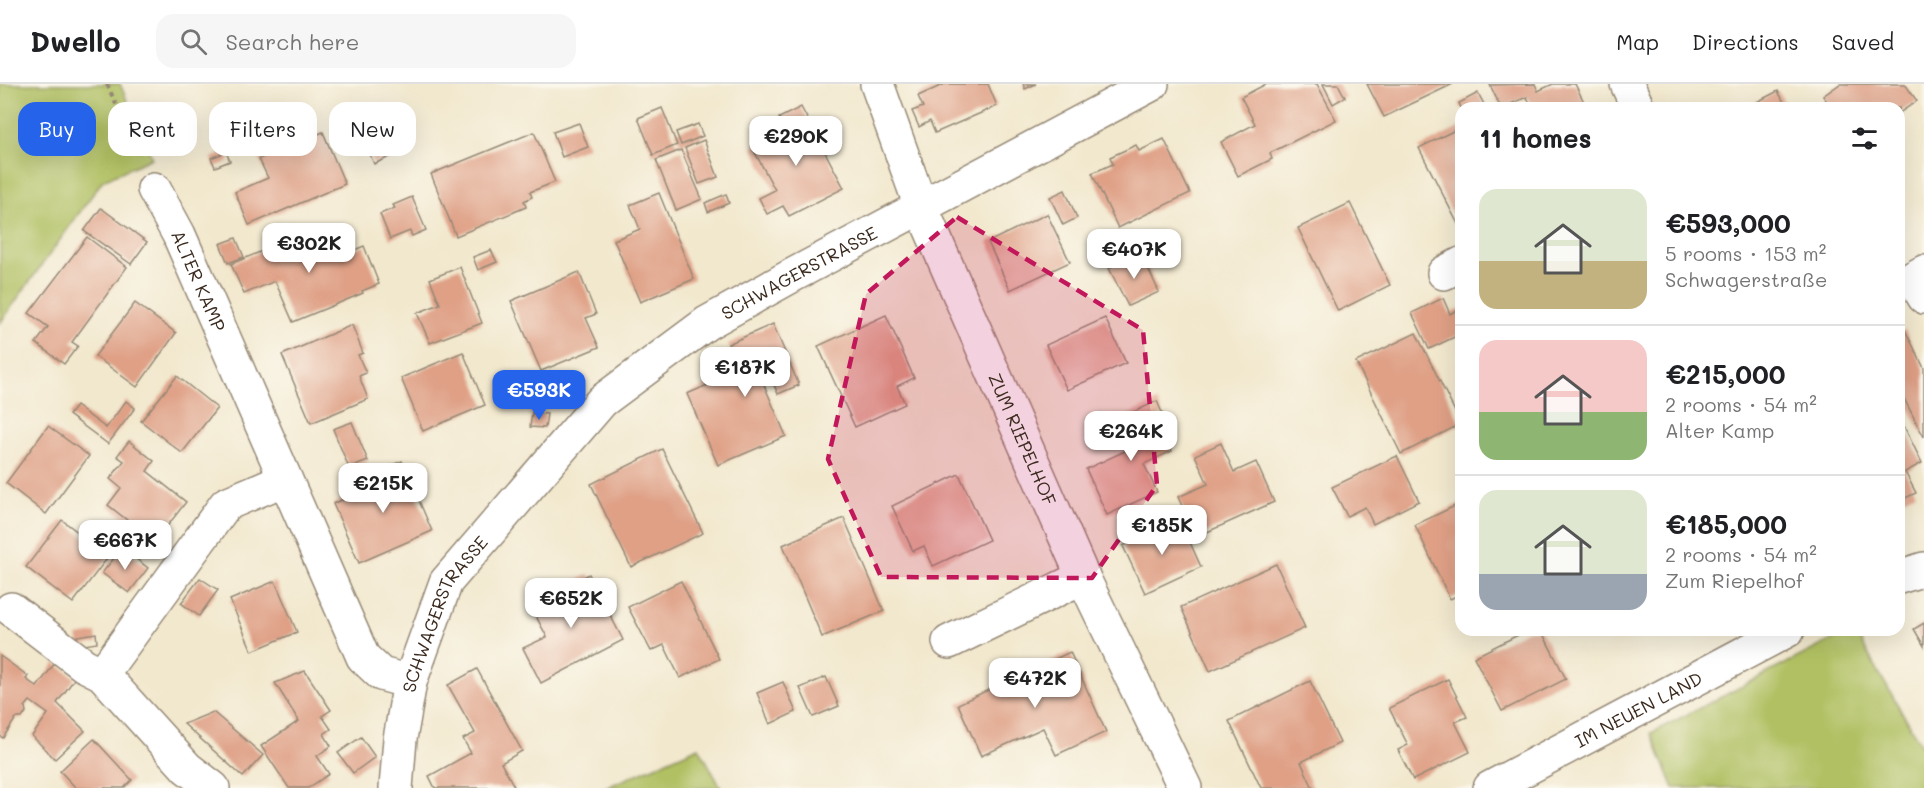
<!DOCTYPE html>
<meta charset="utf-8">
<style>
:root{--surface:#fff;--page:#f6f6f6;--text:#202124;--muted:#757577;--line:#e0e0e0;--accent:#2563eb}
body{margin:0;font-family:Mali,sans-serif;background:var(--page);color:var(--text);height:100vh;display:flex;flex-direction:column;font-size:22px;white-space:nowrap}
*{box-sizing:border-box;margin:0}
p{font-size:20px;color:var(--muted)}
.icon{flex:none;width:33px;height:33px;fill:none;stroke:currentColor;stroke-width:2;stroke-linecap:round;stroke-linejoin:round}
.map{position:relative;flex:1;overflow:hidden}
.panel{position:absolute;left:1455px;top:18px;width:450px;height:534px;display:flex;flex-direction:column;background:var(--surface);border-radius:18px;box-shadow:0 6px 24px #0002}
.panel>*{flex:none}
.guide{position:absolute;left:18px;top:18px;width:570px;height:54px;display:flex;gap:12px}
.price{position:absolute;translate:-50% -51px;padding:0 14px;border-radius:12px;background:#fff;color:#222;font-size:20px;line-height:39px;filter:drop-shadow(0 2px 3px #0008)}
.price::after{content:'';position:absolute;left:50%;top:36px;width:18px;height:14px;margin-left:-9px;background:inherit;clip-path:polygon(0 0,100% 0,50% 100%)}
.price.current{background:var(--accent);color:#fff}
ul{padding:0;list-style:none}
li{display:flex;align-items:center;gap:18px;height:150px;padding:0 24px}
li+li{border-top:2px solid var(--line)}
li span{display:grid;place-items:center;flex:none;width:168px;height:120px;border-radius:18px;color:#555}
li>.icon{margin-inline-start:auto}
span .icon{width:72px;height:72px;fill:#fffc;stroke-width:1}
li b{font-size:26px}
h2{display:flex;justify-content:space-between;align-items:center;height:72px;padding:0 24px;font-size:26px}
.pill{padding:0 21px;border-radius:18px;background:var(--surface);box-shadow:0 6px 24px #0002;font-size:21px;line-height:54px}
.pill.current{background:var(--accent);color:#fff}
header{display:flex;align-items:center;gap:36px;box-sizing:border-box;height:84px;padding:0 30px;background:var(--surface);border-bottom:2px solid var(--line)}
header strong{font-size:28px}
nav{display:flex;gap:33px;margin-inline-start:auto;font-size:21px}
.search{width:420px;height:54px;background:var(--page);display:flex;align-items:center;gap:15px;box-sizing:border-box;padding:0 21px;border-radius:18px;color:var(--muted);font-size:22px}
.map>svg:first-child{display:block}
.green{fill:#b0c062;stroke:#767540;stroke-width:1.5}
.building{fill:#dfa086}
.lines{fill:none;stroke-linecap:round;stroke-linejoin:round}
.minor-casing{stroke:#968976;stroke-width:36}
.path{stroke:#968976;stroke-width:4;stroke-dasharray:4.5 4.5;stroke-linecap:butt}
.minor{stroke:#fff;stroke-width:33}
.marked{fill:#c2185b;fill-opacity:0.2;stroke:#c2185b;stroke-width:4.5;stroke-dasharray:12 8;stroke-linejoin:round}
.labels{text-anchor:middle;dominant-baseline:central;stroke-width:6;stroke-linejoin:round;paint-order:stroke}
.street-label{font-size:18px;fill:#3b2a1e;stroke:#fbf7ec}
</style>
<header>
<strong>Dwello</strong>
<div class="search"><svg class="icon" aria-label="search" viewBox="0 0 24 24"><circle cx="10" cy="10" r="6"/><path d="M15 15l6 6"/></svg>Search here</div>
<nav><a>Map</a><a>Directions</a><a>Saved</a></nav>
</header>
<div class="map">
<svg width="1924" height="704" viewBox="0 0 1924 704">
<rect width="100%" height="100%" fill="#fbf7ec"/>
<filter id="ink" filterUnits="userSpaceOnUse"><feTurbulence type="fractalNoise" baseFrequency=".0167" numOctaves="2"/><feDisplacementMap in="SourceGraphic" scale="12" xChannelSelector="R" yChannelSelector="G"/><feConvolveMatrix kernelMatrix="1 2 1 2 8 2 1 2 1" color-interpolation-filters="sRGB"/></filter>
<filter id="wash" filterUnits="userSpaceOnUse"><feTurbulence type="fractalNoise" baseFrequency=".008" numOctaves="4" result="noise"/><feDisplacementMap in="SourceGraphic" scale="24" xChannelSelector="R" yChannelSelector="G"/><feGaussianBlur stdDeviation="1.35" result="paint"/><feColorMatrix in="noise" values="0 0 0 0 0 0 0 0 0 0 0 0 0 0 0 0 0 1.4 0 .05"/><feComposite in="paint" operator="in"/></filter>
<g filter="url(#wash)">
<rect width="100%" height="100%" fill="#f2e8ce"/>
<!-- green -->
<g class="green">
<polygon points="0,0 120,0 152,74 103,96 0,239"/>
<polygon points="1851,546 1854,546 1924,666 1924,704 1674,704 1651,649"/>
<polygon points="699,663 721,704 605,704"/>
</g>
<g id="blocks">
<!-- building -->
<g class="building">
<polygon points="945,0 988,0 997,22 935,49 930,37 919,43 912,27 923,23 918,12"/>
<polygon points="1023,0 1036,0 1025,5"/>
<polygon points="1266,0 1317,0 1336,36 1270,69 1272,75 1238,92 1221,58 1255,40 1241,13"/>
<polygon points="1323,0 1338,0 1345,13 1333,20"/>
<polygon points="1367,0 1453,0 1384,33"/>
<polygon points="1535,0 1538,7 1553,0 1575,0 1587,24 1532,24 1527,13 1501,24 1490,1"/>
<polygon points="1840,0 1905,0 1917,17 1899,29 1899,24 1832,24 1823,12"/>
<polygon points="1778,7 1787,24 1745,24"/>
<polygon points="1478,9 1486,24 1461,24 1459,19"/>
<polygon points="390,22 408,65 374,80 356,37"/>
<polygon points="801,23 844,104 789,132 783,122 767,130 759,114 775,106 752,63 785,46 779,34"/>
<polygon points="662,24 677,61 653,71 638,34"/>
<polygon points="579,39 588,63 562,73 553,48"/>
<polygon points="698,40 703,52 681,61 676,48"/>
<polygon points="1461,43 1461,141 1459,142 1419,64"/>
<polygon points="323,48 345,100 249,141 235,108 268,94 259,75"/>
<polygon points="534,48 555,98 530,108 532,113 524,117 526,123 456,152 431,90"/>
<polygon points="1164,55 1190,109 1118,144 1092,89 1113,80 1110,73 1136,61 1139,67"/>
<polygon points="704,56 718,93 699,100 685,64"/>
<polygon points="681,66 702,115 676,126 656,76"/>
<polygon points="226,68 230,77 215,83 211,74"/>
<polygon points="1065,106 1077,134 1063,141 1050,113"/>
<polygon points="659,109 694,195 640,218 614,156 640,145 630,121"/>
<polygon points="726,110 729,119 708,128 705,119"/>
<polygon points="412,113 426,146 412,152 410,147 390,155 380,130 395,124 393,121"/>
<polygon points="1350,119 1390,201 1338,227 1298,144"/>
<polygon points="101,124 147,158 131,180 84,147"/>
<polygon points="1047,130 1070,178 1010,206 988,158"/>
<polygon points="336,145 347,169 364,162 379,200 362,207 363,209 293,238 275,197 244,210 231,180 284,158 288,166"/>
<polygon points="87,153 127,183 72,258 78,262 64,280 36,259 48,243 29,229"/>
<polygon points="236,154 244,173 228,179 220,160"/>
<polygon points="491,166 497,178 478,186 473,173"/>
<polygon points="1141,169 1159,208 1128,222 1109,184"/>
<polygon points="460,183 482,239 430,259 417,229 440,220 430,195"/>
<polygon points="579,188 596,230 586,234 599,263 541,287 511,217"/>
<polygon points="1443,214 1450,230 1461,224 1461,250 1429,265 1412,229"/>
<polygon points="135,219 176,249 137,303 95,272"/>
<polygon points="886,231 914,294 897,302 905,320 855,343 818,262"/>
<polygon points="1105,234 1126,279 1067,306 1046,261"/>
<polygon points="773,240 799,301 778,310 763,276 755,280 786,352 718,381 687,310 740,287 728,260"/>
<polygon points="352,241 363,269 358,271 366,289 359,292 368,315 311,339 282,271"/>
<polygon points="1905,246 1924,284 1924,353 1899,305 1899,249"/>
<polygon points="1416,249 1461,340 1401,370 1356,278"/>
<polygon points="463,268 485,321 423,347 401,294"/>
<polygon points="177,292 217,324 182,369 141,337"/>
<polygon points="126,317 135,324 108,360 69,331 76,322 106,344"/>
<polygon points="1157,317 1163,331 1157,334 1172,367 1144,380 1157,408 1107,431 1086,385 1136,362 1123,333"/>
<polygon points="532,329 547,330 545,344 530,343"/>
<polygon points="1899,332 1922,379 1905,388 1916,409 1899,417"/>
<polygon points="352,338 368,377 349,384 333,345"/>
<polygon points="48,342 89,372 46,430 6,399"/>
<polygon points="129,357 154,377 147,387 186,418 155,458 108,421 121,404 110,395 124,377 117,372"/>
<polygon points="1221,359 1234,388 1256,378 1274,418 1196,453 1178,413 1208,400 1195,371"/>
<polygon points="662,365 703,449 631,483 591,400"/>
<polygon points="1397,372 1419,417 1373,440 1365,423 1347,432 1332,403"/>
<polygon points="402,377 432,447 359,479 333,420 362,407 359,401 377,393 375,388"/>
<polygon points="959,390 989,456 933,482 924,462 913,467 892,422"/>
<polygon points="1461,419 1461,510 1450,515 1415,441"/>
<polygon points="844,434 884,527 822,553 783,461"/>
<polygon points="62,436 109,472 73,519 26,483"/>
<polygon points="1180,436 1201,483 1145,509 1123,462"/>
<polygon points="122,464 148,484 129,509 102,489"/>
<polygon points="1276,480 1305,544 1210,587 1181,523"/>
<polygon points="589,490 623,556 541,599 523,564 547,553 530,521"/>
<polygon points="200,494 218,506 199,532 181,519"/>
<polygon points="275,497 297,548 252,567 230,516"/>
<polygon points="681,497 719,575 680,594 664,561 651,567 628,523"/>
<polygon points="1924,539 1924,562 1914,545"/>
<polygon points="1528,546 1541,546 1566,595 1502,627 1474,573"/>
<polygon points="96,549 97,559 79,562 77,552"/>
<polygon points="1070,568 1106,648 1056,671 1043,644 981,672 958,620"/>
<polygon points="0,572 28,592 26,595 37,603 55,579 75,594 57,619 85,647 55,675 32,652 48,630 30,617 25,623 26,628 22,634 16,634 3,654 0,652"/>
<polygon points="477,585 522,667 501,679 515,704 435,704 429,692 471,669 463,655 475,649 448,601"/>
<polygon points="305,587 331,626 322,632 331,645 324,650 331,662 317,672 329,690 308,704 289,704 261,662 299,637 275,599"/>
<polygon points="826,593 839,622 813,633 800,604"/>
<polygon points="1448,595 1467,633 1455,638 1470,668 1413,696 1398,666 1408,661 1389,624"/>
<polygon points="1310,597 1340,659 1301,678 1313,704 1261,704 1229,637"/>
<polygon points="783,598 796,628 770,640 757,609"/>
<polygon points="213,628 263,671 243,693 184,640"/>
<polygon points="361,653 375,673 353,689 338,669"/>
<polygon points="94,655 132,696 124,704 76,704 60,687"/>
</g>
</g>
</g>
<g filter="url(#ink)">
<use href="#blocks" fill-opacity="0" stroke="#968976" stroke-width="1.5"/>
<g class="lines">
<defs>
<g id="minor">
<path id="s1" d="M877,0L921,123L1083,493L1185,704"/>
<polyline points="1627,0 1638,24"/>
<path id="s2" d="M154,105L179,151L363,573L381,590L410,598"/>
<polyline points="1924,188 1913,194 1924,213"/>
<polyline points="1444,189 1461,180"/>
<polyline points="1899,493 1924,485"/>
<polyline points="11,525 84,581 102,590 187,684 213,704"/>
<polyline points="949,558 1083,493"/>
<polyline points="102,590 226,420 285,395"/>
<path id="s3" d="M396,704L400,655L410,598L446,498L602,317L707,239L793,191L1152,0"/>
<path id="s4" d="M1490,704L1788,546"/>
</g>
</defs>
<!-- minor casing -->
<use href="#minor" class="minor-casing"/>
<!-- path -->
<polyline class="path" points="107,0 140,74"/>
<!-- minor -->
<use href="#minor" class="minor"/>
</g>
</g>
<!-- marked area -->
<path class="marked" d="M957,133L1143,246L1157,401L1092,494L881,493L828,375L866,210Z"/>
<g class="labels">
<!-- street labels -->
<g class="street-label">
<text stroke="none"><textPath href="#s3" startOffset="688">SCHWAGERSTRASSE</textPath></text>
<text stroke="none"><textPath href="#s2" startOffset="102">ALTER KAMP</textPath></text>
<text stroke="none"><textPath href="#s1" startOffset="384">ZUM RIEPELHOF</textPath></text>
<text stroke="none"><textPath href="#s3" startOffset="184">SCHWAGERSTRASSE</textPath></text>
<text stroke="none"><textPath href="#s4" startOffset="168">IM NEUEN LAND</textPath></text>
</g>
</g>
</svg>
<b class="price" style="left:796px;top:83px">€290K</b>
<b class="price" style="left:309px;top:190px">€302K</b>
<b class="price" style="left:1134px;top:196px">€407K</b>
<b class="price" style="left:745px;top:314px">€187K</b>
<b class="price current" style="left:539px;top:337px">€593K</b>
<b class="price" style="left:1131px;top:378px">€264K</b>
<b class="price" style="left:383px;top:430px">€215K</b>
<b class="price" style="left:1162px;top:472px">€185K</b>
<b class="price" style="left:125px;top:487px">€667K</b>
<b class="price" style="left:571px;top:545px">€652K</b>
<b class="price" style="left:1035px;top:625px">€472K</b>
<div class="guide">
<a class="pill current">Buy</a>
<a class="pill">Rent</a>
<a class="pill">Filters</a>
<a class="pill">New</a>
</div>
<section class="panel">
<h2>11 homes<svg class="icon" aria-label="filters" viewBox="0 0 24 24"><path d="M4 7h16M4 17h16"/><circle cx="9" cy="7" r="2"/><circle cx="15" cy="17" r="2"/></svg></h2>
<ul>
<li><span style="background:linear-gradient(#dfe7d0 60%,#c2b280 0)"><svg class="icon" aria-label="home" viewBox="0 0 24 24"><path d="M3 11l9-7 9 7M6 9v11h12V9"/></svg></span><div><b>€593,000</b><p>5 rooms · 153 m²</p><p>Schwagerstraße</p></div></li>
<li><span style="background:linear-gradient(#f6c9c9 60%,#8fb573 0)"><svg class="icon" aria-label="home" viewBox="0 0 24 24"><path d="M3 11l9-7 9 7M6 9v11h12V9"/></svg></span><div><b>€215,000</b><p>2 rooms · 54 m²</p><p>Alter Kamp</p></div></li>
<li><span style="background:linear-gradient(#dfe7d0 70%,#9aa5b1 0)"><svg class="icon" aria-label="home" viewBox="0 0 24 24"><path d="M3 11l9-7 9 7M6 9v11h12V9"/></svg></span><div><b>€185,000</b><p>2 rooms · 54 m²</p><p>Zum Riepelhof</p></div></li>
</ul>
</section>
</div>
